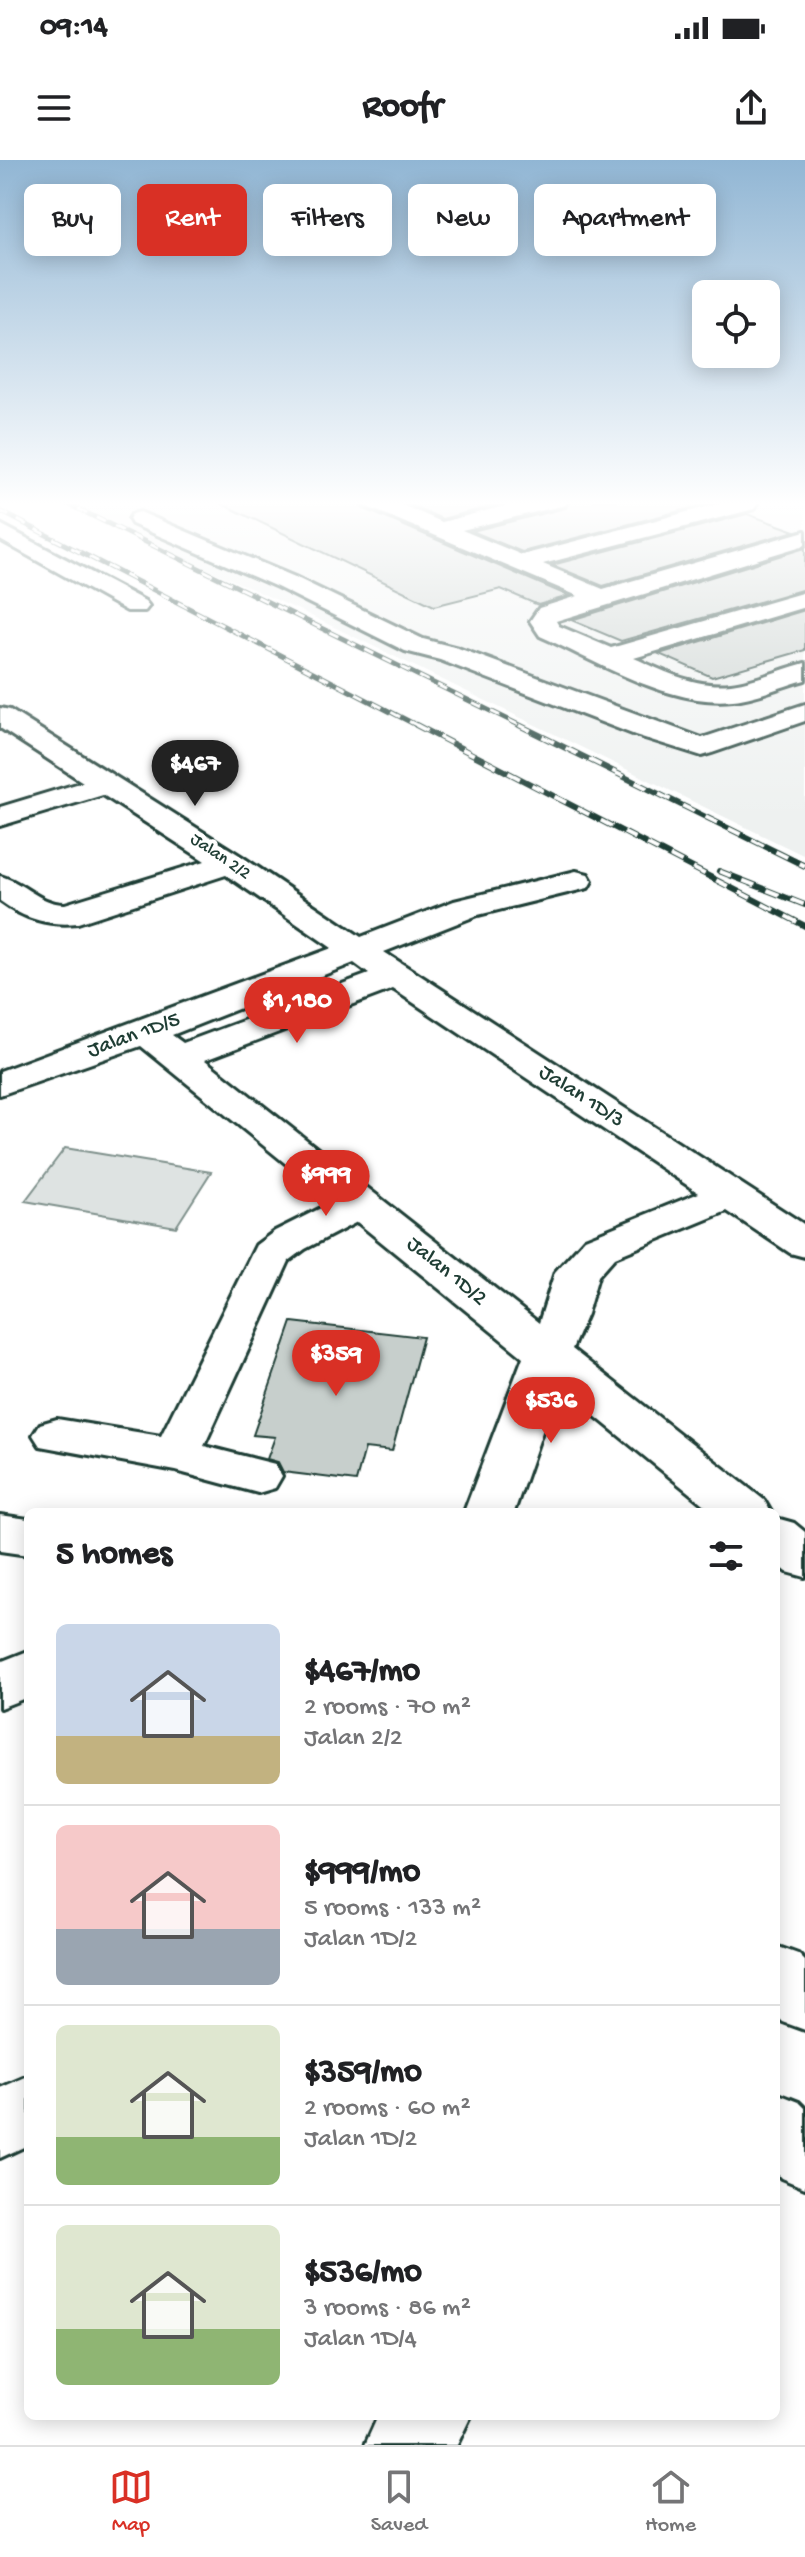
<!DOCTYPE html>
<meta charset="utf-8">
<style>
:root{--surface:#fff;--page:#f6f6f6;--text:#202124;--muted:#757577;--line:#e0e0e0;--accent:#d93025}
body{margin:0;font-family:"Gochi Hand",sans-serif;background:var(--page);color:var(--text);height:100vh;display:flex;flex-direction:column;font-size:30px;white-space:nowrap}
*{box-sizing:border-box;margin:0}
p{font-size:26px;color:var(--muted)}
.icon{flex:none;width:44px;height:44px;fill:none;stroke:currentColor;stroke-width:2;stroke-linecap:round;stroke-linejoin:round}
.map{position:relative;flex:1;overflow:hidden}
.sheet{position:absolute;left:24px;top:1348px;width:756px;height:912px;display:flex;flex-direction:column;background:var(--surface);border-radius:12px;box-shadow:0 4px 20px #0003}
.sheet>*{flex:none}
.banner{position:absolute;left:24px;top:24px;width:758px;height:72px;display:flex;gap:16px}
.fabs{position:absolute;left:692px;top:120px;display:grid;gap:16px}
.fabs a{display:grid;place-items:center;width:88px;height:88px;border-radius:12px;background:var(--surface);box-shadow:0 4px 20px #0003;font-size:40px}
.price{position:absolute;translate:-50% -68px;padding:0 18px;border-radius:28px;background:var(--accent);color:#fff;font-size:26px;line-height:52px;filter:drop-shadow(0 2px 4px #0008)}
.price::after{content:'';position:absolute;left:50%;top:48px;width:24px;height:18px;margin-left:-12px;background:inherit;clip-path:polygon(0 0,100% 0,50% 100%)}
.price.on{background:#222;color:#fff}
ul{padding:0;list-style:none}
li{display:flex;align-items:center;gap:24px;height:200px;padding:0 32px}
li+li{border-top:2px solid var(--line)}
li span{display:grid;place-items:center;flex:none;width:224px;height:160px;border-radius:12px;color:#555}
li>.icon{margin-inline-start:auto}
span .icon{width:96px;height:96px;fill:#fffc;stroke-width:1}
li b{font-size:34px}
h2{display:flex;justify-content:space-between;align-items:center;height:96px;padding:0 32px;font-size:34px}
.pill{padding:0 28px;border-radius:12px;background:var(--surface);box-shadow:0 4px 20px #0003;font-size:28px;line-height:72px}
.pill.on{background:var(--accent);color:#fff}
.status{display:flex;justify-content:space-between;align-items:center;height:56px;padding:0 40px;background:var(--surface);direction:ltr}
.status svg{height:22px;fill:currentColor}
header{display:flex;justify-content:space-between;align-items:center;height:104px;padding:0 32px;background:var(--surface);font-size:36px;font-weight:700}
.menu{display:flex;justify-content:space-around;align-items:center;height:112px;border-top:2px solid var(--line);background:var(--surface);font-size:22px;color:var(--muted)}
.menu a{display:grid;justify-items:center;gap:4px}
.menu .on{color:var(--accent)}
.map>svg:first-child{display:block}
.built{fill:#eef1f0}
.green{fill:#dee3e2;stroke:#7e908b;stroke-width:2}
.building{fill:#c7cfcc;stroke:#1f3d34;stroke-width:2}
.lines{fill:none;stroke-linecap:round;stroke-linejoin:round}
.minor-casing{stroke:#1f3d34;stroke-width:6}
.minor{fill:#fff;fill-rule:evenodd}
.rail-far1-casing{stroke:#1f3d34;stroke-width:5}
.rail-casing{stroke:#1f3d34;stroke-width:6}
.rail-far1{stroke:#fff;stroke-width:3;stroke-dasharray:10;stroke-linecap:butt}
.rail{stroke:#fff;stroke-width:4;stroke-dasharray:13;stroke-linecap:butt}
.labels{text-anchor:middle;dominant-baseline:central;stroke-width:8;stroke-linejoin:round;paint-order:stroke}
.far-street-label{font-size:18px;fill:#1f3d34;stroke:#fff}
.street-label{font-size:22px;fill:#1f3d34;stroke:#fff}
</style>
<div class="status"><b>09:14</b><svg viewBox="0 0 49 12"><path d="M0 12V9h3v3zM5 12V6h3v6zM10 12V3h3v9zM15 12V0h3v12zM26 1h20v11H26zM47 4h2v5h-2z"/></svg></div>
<header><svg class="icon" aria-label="menu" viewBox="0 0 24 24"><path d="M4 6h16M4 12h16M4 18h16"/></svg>Roofr<svg class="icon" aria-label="share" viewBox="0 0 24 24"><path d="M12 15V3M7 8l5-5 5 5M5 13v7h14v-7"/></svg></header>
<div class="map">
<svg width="805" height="2285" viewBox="0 0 805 2285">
<rect width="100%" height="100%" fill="#fff"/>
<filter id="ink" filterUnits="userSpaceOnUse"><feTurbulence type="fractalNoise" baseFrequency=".0125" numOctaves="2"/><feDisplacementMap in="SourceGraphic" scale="16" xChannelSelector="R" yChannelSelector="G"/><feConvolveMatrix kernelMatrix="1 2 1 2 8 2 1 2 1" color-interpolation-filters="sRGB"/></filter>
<g filter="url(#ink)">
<!-- built -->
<polygon class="built" points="55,340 805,340 805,696 301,451"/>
<!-- green -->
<polygon class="green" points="65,988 211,1012 176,1067 25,1041"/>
<!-- building -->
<g class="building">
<polygon points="214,340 357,340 362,348 569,436 538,445 501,429 434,446"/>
<polygon points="400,340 514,340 442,359"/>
<polygon points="571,340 710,340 714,342 522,392 472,371 566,348"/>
<polygon points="747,354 795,371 603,426 552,405"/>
<polygon points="805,388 805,429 621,481 571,460"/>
<polygon points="805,450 805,490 712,517 659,494"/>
<polygon points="292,1162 423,1177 392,1291 365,1288 356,1321 283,1312 278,1302 267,1299 275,1277 253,1275"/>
</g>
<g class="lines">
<defs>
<g id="minor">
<path d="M360,340H391L442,362L528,340H568L565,345L462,370L522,395L733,340H755L757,344L754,349L543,404L603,429L805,371V385L556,461L559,466L611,488L805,432V447L634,498C666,512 696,528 731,524C756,521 781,509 805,503V520C782,526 757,538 733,540C670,547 596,501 540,476L530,461L539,448L578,436L363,345Z"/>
<polygon points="140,352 295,417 423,479 458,488 702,578 805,544 805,561 712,593 702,596 635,575 440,500 405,491 277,427 132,364 129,359 132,354"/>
<polygon points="0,364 145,441 149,446 145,451 127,451 0,380"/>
<path d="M0,548L10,550L241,696L361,777L454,741L576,711L588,714L592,721L588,728L478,755L384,792L805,1065V1097L790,1093L727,1051L615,1097L598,1116L587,1154L572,1189L764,1340L771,1352H713L558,1226L514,1352H464L523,1197L357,1062L305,1089L289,1101L204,1286L275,1304L282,1316L275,1328L258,1333L176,1311L40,1286L33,1275L40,1264L57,1259L161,1276L256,1085L275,1071L333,1042L141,886L0,935V911L332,788L226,715L78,763C48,766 24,759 0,741V716C24,722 39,744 65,744L205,701L103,635L0,666V647L83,622L0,568ZM354,803L369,814L183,883L172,875ZM393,829L699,1033L585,1079L555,1112L539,1163L205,900Z"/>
<polygon points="0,1355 28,1359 28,1395 0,1391"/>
<polygon points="776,1358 794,1363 805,1372 805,1417 787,1412 776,1403"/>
<polygon points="28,1491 28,1537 0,1548 0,1502"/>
<polygon points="776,1786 798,1794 805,1801 805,1870 783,1862 776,1855"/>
<polygon points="28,1916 28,1985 0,1998 0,1928"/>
<polygon points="776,1933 799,1942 805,1948 805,2028 781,2018 776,2012"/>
<polygon points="378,2256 471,2256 457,2285 365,2285"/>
</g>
</defs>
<!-- minor casing -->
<use href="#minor" class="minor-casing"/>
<!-- minor -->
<use href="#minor" class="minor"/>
<defs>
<g id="rail-far1">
<polyline points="60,340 523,567"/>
<polyline points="0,351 420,567"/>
</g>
<g id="rail">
<polyline points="416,565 805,766"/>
<polyline points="519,565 805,706"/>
<polyline points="719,711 805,745"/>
</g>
</defs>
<!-- rail-far1 casing -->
<use href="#rail-far1" class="rail-far1-casing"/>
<!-- rail casing -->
<use href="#rail" class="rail-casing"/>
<!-- rail-far1 -->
<use href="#rail-far1" class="rail-far1"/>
<!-- rail -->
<use href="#rail" class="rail"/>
</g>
</g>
<!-- sky -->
<linearGradient id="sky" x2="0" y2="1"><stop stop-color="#91b6d4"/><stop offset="0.52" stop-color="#fff"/><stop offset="1" stop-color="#fff" stop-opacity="0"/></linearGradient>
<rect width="805" height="660" fill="url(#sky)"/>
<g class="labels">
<!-- far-street labels -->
<g class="far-street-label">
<text transform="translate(220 697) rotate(34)">Jalan 2/2</text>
</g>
<!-- street labels -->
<g class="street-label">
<text transform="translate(134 876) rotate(-20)">Jalan 1D/5</text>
<text transform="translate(581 937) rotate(33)">Jalan 1D/3</text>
<text transform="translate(446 1112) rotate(39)">Jalan 1D/2</text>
</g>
</g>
</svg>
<div class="fabs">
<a><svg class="icon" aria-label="locate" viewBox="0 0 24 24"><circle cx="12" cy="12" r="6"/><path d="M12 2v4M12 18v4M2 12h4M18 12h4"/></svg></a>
</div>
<b class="price on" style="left:195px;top:648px">$467</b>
<b class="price" style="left:297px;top:885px">$1,180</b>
<b class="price" style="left:326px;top:1058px">$999</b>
<b class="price" style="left:336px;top:1238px">$359</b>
<b class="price" style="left:551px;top:1285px">$536</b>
<div class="banner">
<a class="pill">Buy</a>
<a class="pill on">Rent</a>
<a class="pill">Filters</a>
<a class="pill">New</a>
<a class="pill">Apartment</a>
</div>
<section class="sheet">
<h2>5 homes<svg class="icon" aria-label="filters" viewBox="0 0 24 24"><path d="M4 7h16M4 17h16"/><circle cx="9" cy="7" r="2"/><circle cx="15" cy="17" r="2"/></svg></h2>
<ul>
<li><span style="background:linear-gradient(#c9d6e8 70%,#c2b280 0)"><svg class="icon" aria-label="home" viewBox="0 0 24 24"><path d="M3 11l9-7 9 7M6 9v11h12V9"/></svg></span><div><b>$467/mo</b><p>2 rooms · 70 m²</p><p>Jalan 2/2</p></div></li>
<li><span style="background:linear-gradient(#f6c9c9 65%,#9aa5b1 0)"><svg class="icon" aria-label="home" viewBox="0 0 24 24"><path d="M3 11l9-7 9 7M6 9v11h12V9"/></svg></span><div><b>$999/mo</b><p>5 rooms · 133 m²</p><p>Jalan 1D/2</p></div></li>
<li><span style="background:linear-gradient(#dfe7d0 70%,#8fb573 0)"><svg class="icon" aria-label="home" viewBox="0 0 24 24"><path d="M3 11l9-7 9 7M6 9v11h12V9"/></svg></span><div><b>$359/mo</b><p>2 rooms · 60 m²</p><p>Jalan 1D/2</p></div></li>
<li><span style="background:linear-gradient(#dfe7d0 65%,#8fb573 0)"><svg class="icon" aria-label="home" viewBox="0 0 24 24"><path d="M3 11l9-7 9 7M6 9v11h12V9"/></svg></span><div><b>$536/mo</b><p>3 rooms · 86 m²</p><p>Jalan 1D/4</p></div></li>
</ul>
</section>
</div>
<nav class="menu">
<a class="on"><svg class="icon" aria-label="map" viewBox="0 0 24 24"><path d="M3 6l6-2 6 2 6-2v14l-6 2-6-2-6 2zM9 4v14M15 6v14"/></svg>Map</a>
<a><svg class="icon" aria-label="saved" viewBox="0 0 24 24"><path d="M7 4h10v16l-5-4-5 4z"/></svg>Saved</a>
<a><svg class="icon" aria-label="home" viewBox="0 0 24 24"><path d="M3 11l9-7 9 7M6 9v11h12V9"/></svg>Home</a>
</nav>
